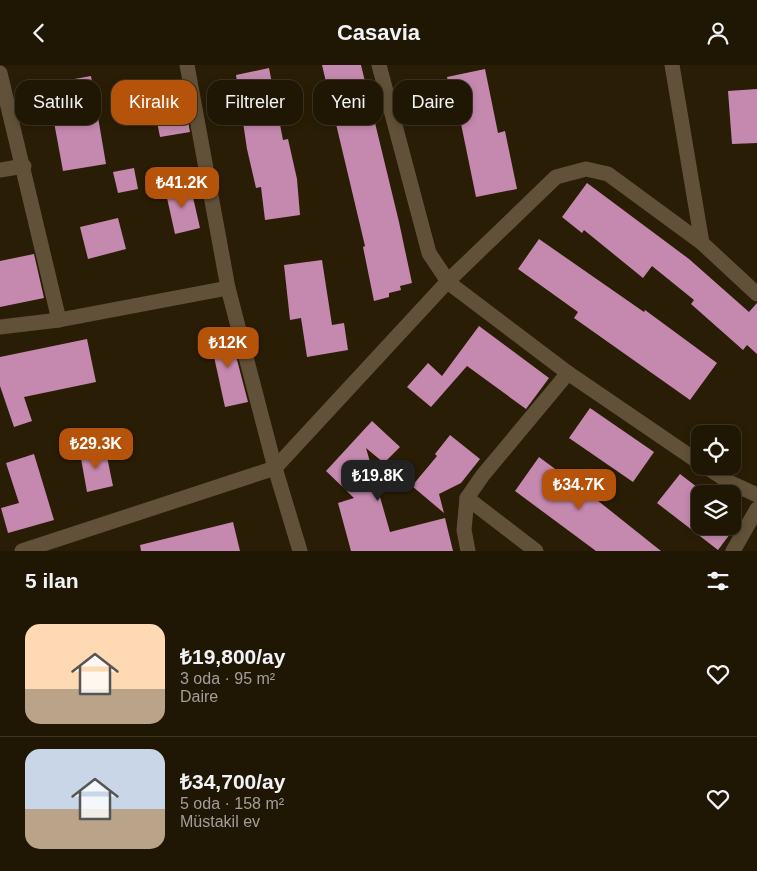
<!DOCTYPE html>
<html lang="tr">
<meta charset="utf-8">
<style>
:root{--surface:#201604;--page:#281f0e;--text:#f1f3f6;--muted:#a29f9a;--line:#3d3526;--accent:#b45309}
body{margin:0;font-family:Helvetica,sans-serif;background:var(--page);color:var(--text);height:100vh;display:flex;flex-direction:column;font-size:19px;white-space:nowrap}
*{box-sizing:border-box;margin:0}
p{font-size:16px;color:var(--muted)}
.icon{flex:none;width:28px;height:28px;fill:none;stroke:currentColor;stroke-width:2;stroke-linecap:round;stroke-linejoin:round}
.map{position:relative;height:486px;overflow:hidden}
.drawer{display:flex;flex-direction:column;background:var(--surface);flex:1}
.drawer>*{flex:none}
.hud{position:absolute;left:15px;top:15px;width:500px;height:45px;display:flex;gap:10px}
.controls{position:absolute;left:691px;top:360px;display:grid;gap:10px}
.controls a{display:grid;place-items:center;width:50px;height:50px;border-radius:10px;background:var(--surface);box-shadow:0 2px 8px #0003,0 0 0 1px var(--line);font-size:25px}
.price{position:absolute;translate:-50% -42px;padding:0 11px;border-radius:10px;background:var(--accent);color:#fff;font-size:16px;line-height:32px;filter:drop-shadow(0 1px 2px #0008)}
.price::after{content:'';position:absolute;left:50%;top:30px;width:15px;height:11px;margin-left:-8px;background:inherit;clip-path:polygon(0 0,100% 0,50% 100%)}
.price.current{background:#222;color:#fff}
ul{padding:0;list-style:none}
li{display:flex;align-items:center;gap:15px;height:125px;padding:0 25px}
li+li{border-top:1px solid var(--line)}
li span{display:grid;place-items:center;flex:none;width:140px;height:100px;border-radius:15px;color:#555}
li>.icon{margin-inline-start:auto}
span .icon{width:60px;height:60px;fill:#fffc;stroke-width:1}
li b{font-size:21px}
h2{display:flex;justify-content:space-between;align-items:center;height:60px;padding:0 25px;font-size:21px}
.pill{padding:0 18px;border-radius:15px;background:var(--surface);box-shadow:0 2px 8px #0003,0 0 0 1px var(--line);font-size:18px;line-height:45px}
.pill.current{background:var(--accent);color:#fff}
header{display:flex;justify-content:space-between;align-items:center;height:65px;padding:0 25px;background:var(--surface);font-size:22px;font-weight:700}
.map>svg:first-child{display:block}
.building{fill:#c589af}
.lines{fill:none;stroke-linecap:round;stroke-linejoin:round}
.street{stroke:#615138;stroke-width:15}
.secondary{stroke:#615138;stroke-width:15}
</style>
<header><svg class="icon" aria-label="back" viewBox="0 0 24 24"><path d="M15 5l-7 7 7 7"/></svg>Casavia<svg class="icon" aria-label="person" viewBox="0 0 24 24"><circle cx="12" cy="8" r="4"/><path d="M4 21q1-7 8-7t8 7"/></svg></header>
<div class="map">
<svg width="757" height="486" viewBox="0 0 757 486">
<rect width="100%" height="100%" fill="#2a1d05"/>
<!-- building -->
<g class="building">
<polygon points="322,0 361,0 399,157 412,218 400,221 401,225 389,228 389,232 374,236 363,182 365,181"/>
<polygon points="269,3 283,75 288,74 297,114 300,150 265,155 261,122 256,123 247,84 236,10"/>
<polygon points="485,4 498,68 505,66 517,124 476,132 459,49 455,50 447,12"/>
<polygon points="91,11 106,99 63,106 47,19"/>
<polygon points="180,14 190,67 160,72 150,21"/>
<polygon points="757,24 757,78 732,79 728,26"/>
<polygon points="134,103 138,124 118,128 113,107"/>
<polygon points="587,118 689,194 749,247 757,238 757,289 747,280 743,285 691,239 694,235 652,201 643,213 584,165 582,168 562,152"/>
<polygon points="190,119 200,163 175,169 165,124"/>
<polygon points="118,153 126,184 88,194 80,162"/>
<polygon points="539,174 644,247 645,245 717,298 690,335 574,253 578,247 518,204"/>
<polygon points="34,189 44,233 0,242 0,196"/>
<polygon points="322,195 332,260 344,258 348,285 307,292 301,253 290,255 284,200"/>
<polygon points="479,261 549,313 526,344 467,301 431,342 407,322 428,298 442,311"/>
<polygon points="229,264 248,337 225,342 209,269"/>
<polygon points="87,274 96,317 24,332 32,356 14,362 0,321 0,292"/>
<polygon points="590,343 654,387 633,417 569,373"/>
<polygon points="372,356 400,382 384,398 366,383 390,467 445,453 453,486 351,486 338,438 354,433 326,406"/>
<polygon points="450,370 480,394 461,418 439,429 444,448 412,421 437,391 435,389"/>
<polygon points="105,382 113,421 87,427 80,388"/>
<polygon points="34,389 54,455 8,468 1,443 19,438 6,398"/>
<polygon points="539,392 597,435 661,486 596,486 515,426"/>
<polygon points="680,409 706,429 700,429 700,461 736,461 718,485 657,438"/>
<polygon points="233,457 240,486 141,486 140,480"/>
</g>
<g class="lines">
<!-- street -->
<g class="street">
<polyline points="187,0 228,223 275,403 300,486"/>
<polyline points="672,0 702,178"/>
<polyline points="0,8 59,255"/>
<polyline points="0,105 24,101"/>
<polyline points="0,262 59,255 228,223"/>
<polyline points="467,433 536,486"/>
<polyline points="22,486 275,403 448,216 556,112 586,104 608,109 702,178 757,229"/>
<polyline points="468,486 464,465 467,433 483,410 568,308"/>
<polyline points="733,486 757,444"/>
</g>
<!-- secondary -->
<g class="secondary">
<polyline points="379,0 429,188 449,218 568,308 700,398"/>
<polyline points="705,401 729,417 757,430"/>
</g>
</g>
</svg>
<div class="controls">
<a><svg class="icon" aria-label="locate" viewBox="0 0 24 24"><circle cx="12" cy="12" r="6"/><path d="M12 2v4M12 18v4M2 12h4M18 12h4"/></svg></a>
<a><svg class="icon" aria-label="layers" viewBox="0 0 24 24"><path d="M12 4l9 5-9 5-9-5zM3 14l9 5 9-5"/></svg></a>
</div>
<b class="price" style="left:182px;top:144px">₺41.2K</b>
<b class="price" style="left:228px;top:304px">₺12K</b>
<b class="price" style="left:96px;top:405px">₺29.3K</b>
<b class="price current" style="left:378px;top:437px">₺19.8K</b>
<b class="price" style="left:579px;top:446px">₺34.7K</b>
<div class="hud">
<a class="pill">Satılık</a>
<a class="pill current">Kiralık</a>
<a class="pill">Filtreler</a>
<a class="pill">Yeni</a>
<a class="pill">Daire</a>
</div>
</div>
<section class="drawer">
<h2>5 ilan<svg class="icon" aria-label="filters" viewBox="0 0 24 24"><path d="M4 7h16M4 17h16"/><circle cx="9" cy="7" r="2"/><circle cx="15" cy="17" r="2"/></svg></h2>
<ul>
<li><span style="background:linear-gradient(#ffd9b3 65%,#b9a48a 0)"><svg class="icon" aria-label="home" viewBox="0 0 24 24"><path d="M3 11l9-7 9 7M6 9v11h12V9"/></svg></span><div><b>₺19,800/ay</b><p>3 oda · 95 m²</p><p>Daire</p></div><svg class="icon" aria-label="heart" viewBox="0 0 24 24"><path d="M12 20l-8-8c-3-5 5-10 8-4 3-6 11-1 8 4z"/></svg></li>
<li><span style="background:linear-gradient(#c9d6e8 60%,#b9a48a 0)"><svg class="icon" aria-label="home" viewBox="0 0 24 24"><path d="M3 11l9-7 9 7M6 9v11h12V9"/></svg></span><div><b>₺34,700/ay</b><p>5 oda · 158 m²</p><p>Müstakil ev</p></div><svg class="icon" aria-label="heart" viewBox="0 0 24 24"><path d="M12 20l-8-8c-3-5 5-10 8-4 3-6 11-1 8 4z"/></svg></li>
</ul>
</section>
